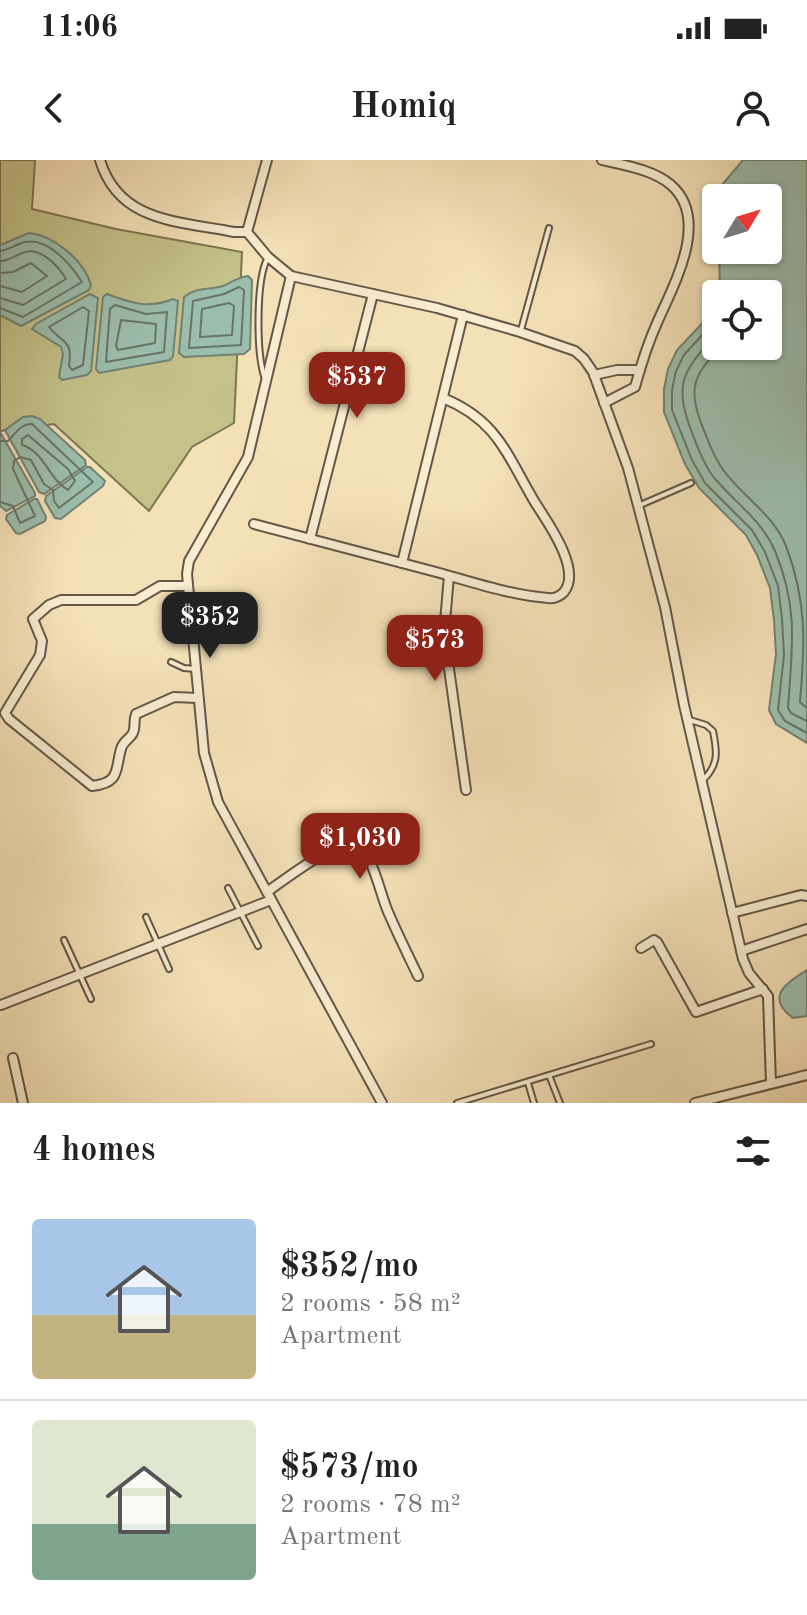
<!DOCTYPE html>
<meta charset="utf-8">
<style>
:root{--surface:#fff;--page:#f6f6f6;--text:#222;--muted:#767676;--line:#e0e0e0;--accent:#8f2418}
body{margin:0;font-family:"Old Standard TT",serif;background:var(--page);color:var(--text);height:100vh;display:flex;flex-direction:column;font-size:30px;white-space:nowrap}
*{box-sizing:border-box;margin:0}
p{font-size:26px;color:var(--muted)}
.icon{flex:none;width:44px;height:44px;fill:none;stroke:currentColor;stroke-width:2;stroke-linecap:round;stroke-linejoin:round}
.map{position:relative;height:943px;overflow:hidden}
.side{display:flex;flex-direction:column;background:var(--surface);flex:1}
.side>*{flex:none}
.needle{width:52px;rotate:52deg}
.tools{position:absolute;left:702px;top:24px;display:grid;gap:16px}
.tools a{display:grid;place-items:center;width:80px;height:80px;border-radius:8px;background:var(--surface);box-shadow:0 2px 6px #0004;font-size:40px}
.price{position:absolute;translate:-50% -68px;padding:0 18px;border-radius:16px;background:var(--accent);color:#fff;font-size:26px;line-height:52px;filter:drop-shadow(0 2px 4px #0008)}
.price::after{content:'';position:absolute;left:50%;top:48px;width:24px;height:18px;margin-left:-12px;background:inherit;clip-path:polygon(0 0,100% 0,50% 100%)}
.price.on{background:#222;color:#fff}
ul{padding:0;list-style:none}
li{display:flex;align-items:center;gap:24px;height:200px;padding:0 32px}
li+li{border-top:2px solid var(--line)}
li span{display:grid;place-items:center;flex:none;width:224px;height:160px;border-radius:8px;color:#555}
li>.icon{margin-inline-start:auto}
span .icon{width:96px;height:96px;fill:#fffc;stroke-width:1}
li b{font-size:34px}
h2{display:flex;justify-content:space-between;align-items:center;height:96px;padding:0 32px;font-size:34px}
.status{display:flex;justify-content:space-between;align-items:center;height:56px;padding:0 40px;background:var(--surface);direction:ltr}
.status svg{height:22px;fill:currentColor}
header{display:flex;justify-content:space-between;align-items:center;height:104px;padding:0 32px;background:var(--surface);font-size:36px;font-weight:800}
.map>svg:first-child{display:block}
.green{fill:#c4c189;stroke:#7c7555;stroke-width:2}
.water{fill:#9cbead;stroke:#728275;stroke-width:2}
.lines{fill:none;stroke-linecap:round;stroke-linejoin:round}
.shore{stroke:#687467;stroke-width:2}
.lane-casing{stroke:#645747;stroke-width:8}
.street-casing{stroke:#645747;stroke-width:12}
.lane{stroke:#f8ecd1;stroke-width:4}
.street{stroke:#f8ecd1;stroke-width:8}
</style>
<div class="status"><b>11:06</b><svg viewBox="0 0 49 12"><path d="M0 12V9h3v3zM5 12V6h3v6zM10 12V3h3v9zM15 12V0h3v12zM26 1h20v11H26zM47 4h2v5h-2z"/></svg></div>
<header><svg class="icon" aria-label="back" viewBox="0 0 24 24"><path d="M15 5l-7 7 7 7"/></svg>Homiq<svg class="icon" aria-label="person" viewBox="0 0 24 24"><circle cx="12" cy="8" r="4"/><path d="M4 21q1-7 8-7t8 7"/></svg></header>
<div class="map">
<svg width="807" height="943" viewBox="0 0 807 943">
<rect width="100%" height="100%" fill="#f5e1b8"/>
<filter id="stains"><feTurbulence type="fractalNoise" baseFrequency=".0025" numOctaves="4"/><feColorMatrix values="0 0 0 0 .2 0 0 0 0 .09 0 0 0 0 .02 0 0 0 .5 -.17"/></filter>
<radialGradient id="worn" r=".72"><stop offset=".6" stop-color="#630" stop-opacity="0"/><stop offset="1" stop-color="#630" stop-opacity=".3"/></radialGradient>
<!-- green -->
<polygon class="green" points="0,0 35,0 32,49 116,69 242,92 234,263 192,287 149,351 54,264 0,271"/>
<!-- water -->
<g class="water">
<polygon points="743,0 807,0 807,583 776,564 769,550 776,494 774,460 770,428 757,395 746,375 699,328 685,304 664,252 664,229 668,209 677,190 711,154 716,143 716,186 768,186 768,134 720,134 719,90 768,90 768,38 718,38 721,26"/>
<path d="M29,73C53,75 84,100 91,125L89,130L21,166L0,155V85Z"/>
<path d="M248,116L252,120L250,189L244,194L184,197L179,193L184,137C195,127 210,130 223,126C232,122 238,117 248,116Z"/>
<polygon points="90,134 98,138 91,211 87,215 62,220 59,217 63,194 61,187 32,169 36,164"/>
<path d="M107,134C131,143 149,149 173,139L178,141L173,196L170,200L99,213L96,209L103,137Z"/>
<polygon points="32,256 40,259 85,300 86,305 44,334 39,332 5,270 23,257"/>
<polygon points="0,272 35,333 35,336 6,351 0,346"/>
<polygon points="87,307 90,307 105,321 103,326 61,359 55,358 45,341 46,336"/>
<polygon points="34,339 37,339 46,357 45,361 20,374 16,373 6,359 7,355"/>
<path d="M807,810V856L793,858C764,837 787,822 807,810Z"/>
</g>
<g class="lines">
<!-- shore -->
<g class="shore">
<path d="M0,91C9,90 16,84 25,82C48,77 71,105 82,122L23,157L0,148"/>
<path d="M0,101C10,101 15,95 25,92C41,87 59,107 66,119L23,145L0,138"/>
<polyline points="0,113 13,112 31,103 47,116 22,132 0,126"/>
<polygon points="239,127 244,130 241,185 189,188 193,141 224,134"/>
<polygon points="229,143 234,146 232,175 200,177 202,149"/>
<polygon points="115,145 146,154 167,152 164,192 106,202 110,149"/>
<path d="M83,147L89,151L83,205L72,210L69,206C73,178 62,184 49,167Z"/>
<polygon points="121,160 156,164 155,183 118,190 116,186"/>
<polyline points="716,160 684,195 676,211 672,230 672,250 692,300 705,323 752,370 765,392 778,426 782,459 784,495 778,550 785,561 807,573"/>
<path d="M716,175C679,214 674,227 694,278C700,293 706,309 717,321C737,344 763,362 775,391C799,449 792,488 788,548L791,553L807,561"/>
<path d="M722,186C690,218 688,231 705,273C710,286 715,300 724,311C744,338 773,354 786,386C807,441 805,484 800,542L807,548"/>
<path d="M28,275L68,309L75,321L68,330C49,320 45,292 22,285V279Z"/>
<path d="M0,281H8C16,274 19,264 32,264L93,322L59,348L54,341L53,330L44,324L31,300L20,297L14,301L13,309L35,356L20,363L13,346L0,342"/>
</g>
<defs>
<g id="lane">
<polyline points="521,170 549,68"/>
<path d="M265,219C256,194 256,122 267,99"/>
<polyline points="638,346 691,323"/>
<polyline points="171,502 184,508 195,509"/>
<path d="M690,560L706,565L713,571C717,591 719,604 704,619"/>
<polyline points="228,728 258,786"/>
<polyline points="146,757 169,809"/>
<polyline points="64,780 91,839"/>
<polyline points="549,915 560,943"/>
<polyline points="528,923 534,943"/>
<polyline points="457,943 651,884"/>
</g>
<g id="street">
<path d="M100,0C119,63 179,61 234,72H247L268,97L291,116L248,297L189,401L187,414L204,593L218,642L382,943"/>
<path d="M602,0C624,5 654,10 671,25C711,60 673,126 657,163C648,183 641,205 635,227L604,243"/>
<polyline points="247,72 267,0"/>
<polyline points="291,116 437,148 520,172 575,191 584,199 593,212 628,308 665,447 684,545 743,799 749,813 768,836 771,923"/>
<polyline points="594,215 617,210 640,210"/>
<path d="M254,364C315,380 375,396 436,412C472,422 510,435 548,438C554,439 559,437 564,432C582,410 548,363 536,344C507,296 499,261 443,238"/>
<polyline points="310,379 373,134"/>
<polyline points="402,403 463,155"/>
<polyline points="449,416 444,473 466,630"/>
<path d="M187,426H160L136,440H61L49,445L33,459L42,481L40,495L5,553L9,559L92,626C121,623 115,609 121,589C123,581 130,579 133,573C136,566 133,561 136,554L174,537L198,538"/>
<path d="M267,732C281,722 337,680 353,683C372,686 381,739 389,754C398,775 408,795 418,816"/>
<polyline points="732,753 801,735 807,736"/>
<polyline points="641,788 654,780 657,782 696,852 763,829"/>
<polyline points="741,791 807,769"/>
<polyline points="1,845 271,740"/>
<polyline points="13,898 23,943"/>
<polyline points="695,943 807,915"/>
</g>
</defs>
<!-- lane casing -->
<use href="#lane" class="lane-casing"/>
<!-- street casing -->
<use href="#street" class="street-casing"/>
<!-- lane -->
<use href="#lane" class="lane"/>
<!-- street -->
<use href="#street" class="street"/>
</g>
<rect width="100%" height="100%" filter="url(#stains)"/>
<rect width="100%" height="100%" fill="url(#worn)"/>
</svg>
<div class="tools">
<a><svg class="needle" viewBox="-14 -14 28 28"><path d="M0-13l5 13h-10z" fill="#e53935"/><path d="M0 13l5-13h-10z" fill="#767676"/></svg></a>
<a><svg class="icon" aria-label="locate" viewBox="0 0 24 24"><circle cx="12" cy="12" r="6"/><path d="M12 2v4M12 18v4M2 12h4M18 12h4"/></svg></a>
</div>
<b class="price" style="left:357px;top:260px">$537</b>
<b class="price on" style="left:210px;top:500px">$352</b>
<b class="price" style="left:435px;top:523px">$573</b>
<b class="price" style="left:360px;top:721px">$1,030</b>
</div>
<section class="side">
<h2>4 homes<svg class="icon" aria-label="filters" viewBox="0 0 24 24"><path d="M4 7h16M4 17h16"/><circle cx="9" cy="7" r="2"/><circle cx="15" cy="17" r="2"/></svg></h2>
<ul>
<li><span style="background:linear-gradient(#a9c7e8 60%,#c2b280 0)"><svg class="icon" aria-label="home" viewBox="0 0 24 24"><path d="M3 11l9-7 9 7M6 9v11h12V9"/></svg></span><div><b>$352/mo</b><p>2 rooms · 58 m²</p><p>Apartment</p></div></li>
<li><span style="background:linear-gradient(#dfe7d0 65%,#7fa58c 0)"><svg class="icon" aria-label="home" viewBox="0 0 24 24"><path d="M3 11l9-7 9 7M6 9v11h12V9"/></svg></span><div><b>$573/mo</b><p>2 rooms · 78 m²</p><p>Apartment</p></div></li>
</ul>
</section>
